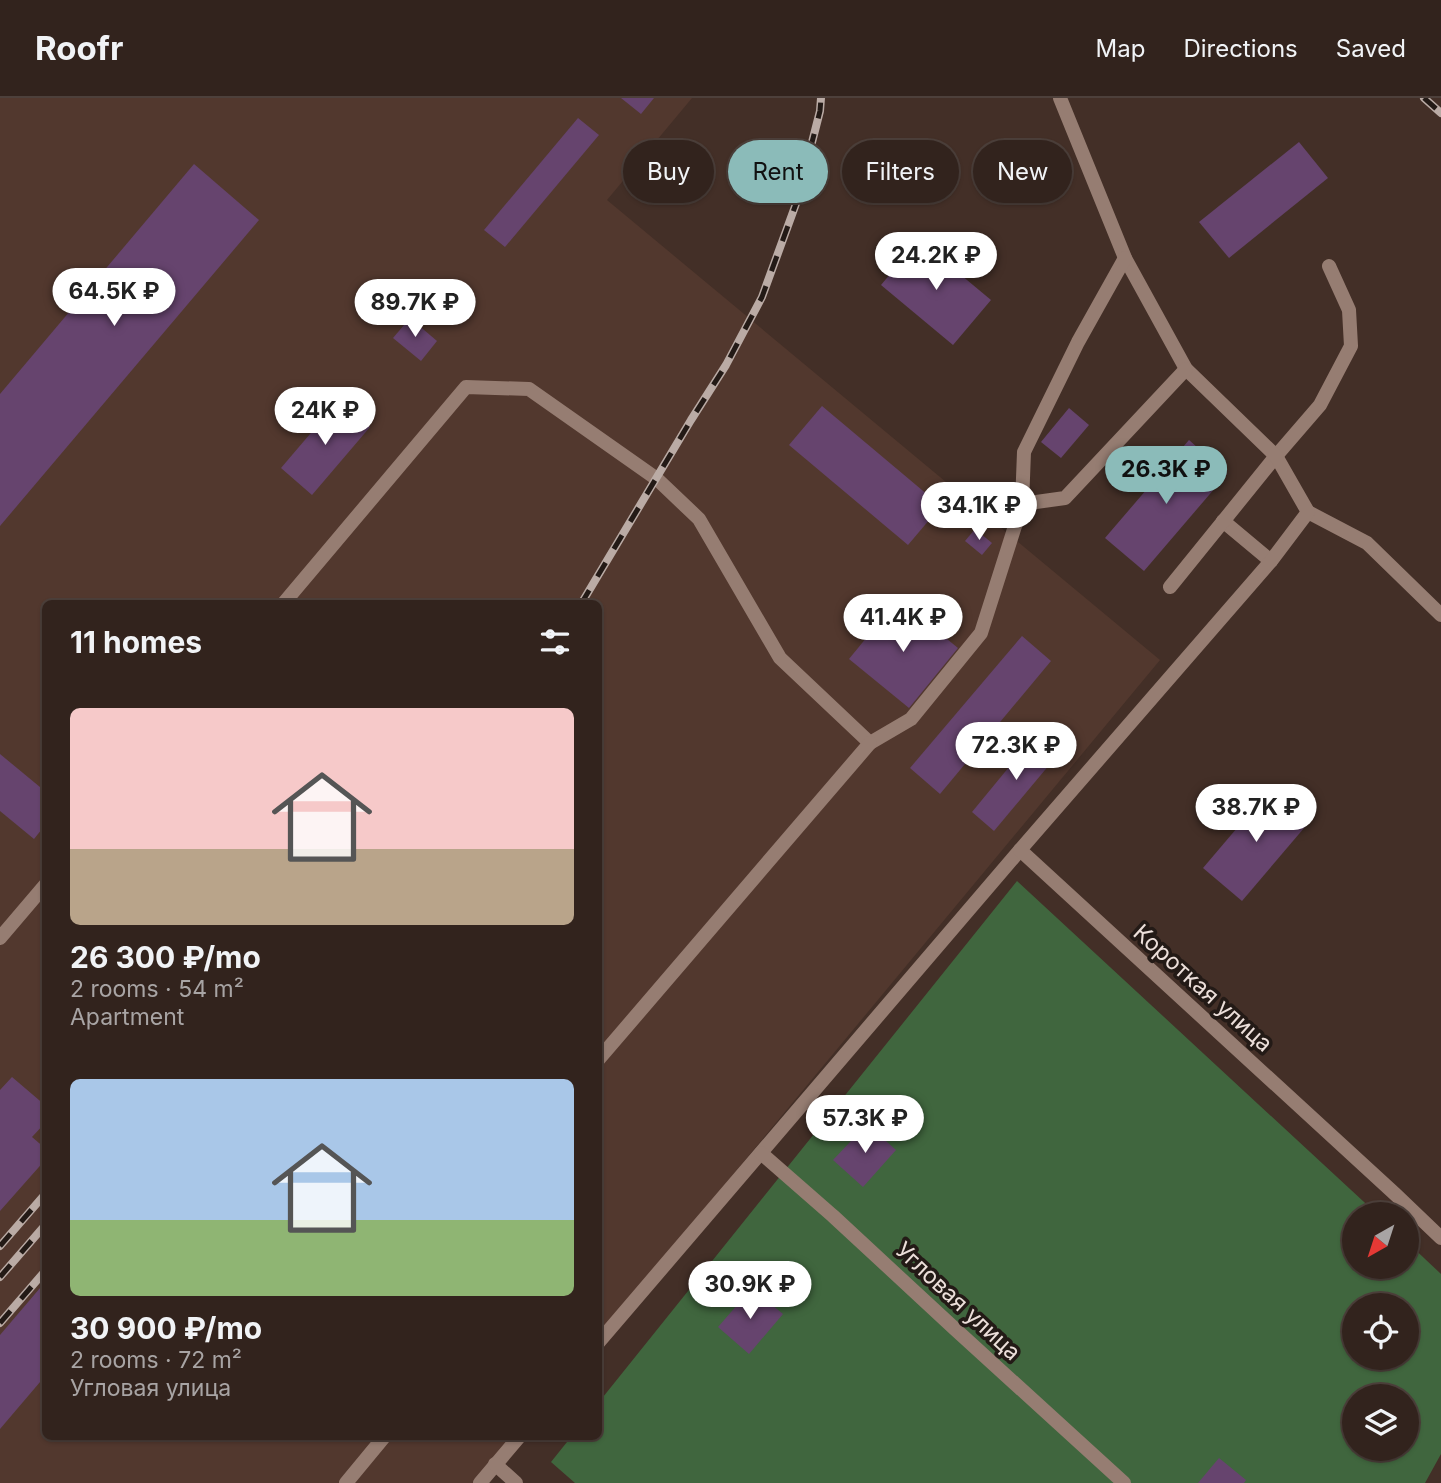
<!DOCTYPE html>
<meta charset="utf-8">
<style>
:root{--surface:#32231d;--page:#3d2f2a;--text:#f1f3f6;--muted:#a8a4a4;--line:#4d403b;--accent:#8bbbb9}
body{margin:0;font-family:Inter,sans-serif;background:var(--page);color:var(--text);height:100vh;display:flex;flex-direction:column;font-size:26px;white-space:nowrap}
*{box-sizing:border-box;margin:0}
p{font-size:23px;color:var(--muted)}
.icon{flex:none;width:38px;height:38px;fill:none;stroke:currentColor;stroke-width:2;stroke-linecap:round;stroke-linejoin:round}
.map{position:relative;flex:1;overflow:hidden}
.drawer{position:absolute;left:42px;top:502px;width:560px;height:840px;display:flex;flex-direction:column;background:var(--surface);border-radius:10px;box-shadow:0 2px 5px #0004,0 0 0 2px var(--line)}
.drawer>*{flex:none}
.guide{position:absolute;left:623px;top:42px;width:665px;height:63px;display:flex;gap:14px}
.needle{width:46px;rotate:219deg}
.buttons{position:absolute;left:1342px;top:1104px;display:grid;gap:14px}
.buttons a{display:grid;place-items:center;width:77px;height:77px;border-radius:50%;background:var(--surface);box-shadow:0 2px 5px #0004,0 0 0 2px var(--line);font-size:35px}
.price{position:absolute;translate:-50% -60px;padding:0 16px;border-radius:24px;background:#fff;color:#222;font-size:23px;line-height:46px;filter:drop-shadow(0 2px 4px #0008)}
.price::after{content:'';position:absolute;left:50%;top:42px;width:21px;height:16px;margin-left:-10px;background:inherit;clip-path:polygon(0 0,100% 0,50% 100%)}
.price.selected{background:var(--accent);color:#111}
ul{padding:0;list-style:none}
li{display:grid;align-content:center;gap:14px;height:371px;padding:0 28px}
li span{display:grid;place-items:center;height:217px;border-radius:10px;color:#555}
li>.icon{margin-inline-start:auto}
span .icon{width:126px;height:126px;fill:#fffc;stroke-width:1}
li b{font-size:30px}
h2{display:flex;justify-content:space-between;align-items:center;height:84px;padding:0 28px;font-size:30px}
.chip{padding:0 24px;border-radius:32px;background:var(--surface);box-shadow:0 2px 5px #0004,0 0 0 2px var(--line);font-size:24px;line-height:63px}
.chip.selected{background:var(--accent);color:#111}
header{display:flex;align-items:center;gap:42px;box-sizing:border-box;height:98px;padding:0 35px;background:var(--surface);border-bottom:2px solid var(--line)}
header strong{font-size:33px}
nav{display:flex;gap:38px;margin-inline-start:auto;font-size:24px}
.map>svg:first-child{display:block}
.built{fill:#52382e}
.green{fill:#40663e;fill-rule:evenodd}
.building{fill:#66446e}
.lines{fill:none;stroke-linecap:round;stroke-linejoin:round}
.service{stroke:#967d72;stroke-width:14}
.minor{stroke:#967d72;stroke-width:14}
.rail-casing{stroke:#baaba5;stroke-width:8}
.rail{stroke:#231a16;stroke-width:5;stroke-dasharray:16;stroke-linecap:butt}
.labels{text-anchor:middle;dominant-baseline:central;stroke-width:7;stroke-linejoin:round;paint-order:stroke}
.street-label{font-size:23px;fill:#ecdfda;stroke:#231a16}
</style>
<header>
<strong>Roofr</strong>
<nav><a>Map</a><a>Directions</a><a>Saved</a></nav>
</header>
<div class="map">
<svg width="1441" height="1385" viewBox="0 0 1441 1385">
<rect width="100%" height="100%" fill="#432f27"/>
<!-- built -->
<polygon class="built" points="0,0 692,0 607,102 1160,562 599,1238 598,506 46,506 46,1339 515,1339 476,1385 0,1385"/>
<!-- green -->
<path class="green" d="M1017,783L1377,1116H1354V1169H1407V1144L1441,1176V1356L1425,1385H575L551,1364L571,1339H598L599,1304ZM1354,1208H1407V1260H1354ZM1354,1298H1407V1351H1354Z"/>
<!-- building -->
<g class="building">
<polygon points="621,0 654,0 641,16"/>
<polygon points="578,20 599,37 505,149 484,132"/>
<polygon points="1299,44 1328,80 1229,160 1199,124"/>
<polygon points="194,66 259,122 0,428 0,296"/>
<polygon points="919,142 991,202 953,247 881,187"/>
<polygon points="410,220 437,243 421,263 393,240"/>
<polygon points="339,302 370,329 312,397 281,370"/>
<polygon points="822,308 941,408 908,447 789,347"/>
<polygon points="1069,310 1089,327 1061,360 1041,344"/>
<polygon points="1189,342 1227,376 1144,473 1105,440"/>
<polygon points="975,431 992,445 982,457 965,443"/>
<polygon points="898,501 958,550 909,610 849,561"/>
<polygon points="1022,538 1051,563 940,696 910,670"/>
<polygon points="1037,635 1060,654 994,733 972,714"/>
<polygon points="0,656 46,694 46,726 34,741 0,713"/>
<polygon points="1271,690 1310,723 1242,803 1203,770"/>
<polygon points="12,979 46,1008 46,1024 32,1039 46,1051 46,1061 0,1113 0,992"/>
<polygon points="867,1026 896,1052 863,1089 833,1062"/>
<polygon points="46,1183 46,1277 0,1331 0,1237"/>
<polygon points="752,1190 783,1216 749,1256 718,1229"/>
<polygon points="1219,1360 1246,1382 1244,1385 1198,1385"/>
</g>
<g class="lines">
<!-- service -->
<g class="service">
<polyline points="1308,414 1367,445 1441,517"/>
<polyline points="1223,423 1271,463"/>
<polyline points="1170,489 1276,358 1320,307 1351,248 1349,212 1329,168"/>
<polyline points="283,506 466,289 529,291 657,381 699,421 780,560 870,645 911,621 981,535 1022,406"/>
<polyline points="0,840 46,786"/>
<polyline points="598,962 870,645"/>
<polyline points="598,1245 1020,752"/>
<polyline points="346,1385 384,1339"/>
<polyline points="480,1385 519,1339"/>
</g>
<!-- minor -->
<g class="minor">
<polyline points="1060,0 1125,160 1186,271 1276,358 1308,414 1271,463 1020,752 1395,1096 1441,1140"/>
<polyline points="1125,160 1078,244 1024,354 1022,406 1065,400 1186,271"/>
<polyline points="761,1055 833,1118 955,1231 1124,1385"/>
<polyline points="495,1366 516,1385"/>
</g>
<defs>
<g id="rail">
<polyline points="1424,0 1441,15"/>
<polyline points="581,506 691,322 726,267 762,199 797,103 820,13 821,0"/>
<polyline points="0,1148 46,1095"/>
<polyline points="0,1179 46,1126"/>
<polyline points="0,1225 46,1172"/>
</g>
</defs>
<!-- rail casing -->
<use href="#rail" class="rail-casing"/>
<!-- rail -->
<use href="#rail" class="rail"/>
</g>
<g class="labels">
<!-- street labels -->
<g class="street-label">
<text transform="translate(1203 890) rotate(42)">Короткая улица</text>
<text transform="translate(958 1203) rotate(43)">Угловая улица</text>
</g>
</g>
</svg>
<div class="buttons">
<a><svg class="needle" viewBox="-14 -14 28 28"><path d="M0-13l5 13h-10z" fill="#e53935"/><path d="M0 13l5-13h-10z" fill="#a8a4a4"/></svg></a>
<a><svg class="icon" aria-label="locate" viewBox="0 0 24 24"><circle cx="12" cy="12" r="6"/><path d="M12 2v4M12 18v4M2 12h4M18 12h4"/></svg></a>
<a><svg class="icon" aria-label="layers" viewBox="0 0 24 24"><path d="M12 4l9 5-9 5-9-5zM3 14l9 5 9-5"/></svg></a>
</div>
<b class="price" style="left:936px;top:194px">24.2K ₽</b>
<b class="price" style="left:114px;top:230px">64.5K ₽</b>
<b class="price" style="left:415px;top:241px">89.7K ₽</b>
<b class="price" style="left:325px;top:349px">24K ₽</b>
<b class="price selected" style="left:1166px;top:408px">26.3K ₽</b>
<b class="price" style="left:979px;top:444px">34.1K ₽</b>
<b class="price" style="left:903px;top:556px">41.4K ₽</b>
<b class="price" style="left:1016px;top:684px">72.3K ₽</b>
<b class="price" style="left:1256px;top:746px">38.7K ₽</b>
<b class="price" style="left:865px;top:1057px">57.3K ₽</b>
<b class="price" style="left:750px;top:1223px">30.9K ₽</b>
<div class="guide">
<a class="chip">Buy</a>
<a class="chip selected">Rent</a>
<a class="chip">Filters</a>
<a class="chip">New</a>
</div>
<section class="drawer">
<h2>11 homes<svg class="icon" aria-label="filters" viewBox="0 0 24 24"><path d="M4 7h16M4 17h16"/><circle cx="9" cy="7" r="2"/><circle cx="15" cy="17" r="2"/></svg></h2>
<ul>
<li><span style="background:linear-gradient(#f6c9c9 65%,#b9a48a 0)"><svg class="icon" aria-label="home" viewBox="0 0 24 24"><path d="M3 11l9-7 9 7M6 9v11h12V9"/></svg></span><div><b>26 300 ₽/mo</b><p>2 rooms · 54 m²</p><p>Apartment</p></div></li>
<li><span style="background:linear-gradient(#a9c7e8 65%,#8fb573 0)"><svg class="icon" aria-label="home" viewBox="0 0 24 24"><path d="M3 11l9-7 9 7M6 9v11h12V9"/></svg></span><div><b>30 900 ₽/mo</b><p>2 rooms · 72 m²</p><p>Угловая улица</p></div></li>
</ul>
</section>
</div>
